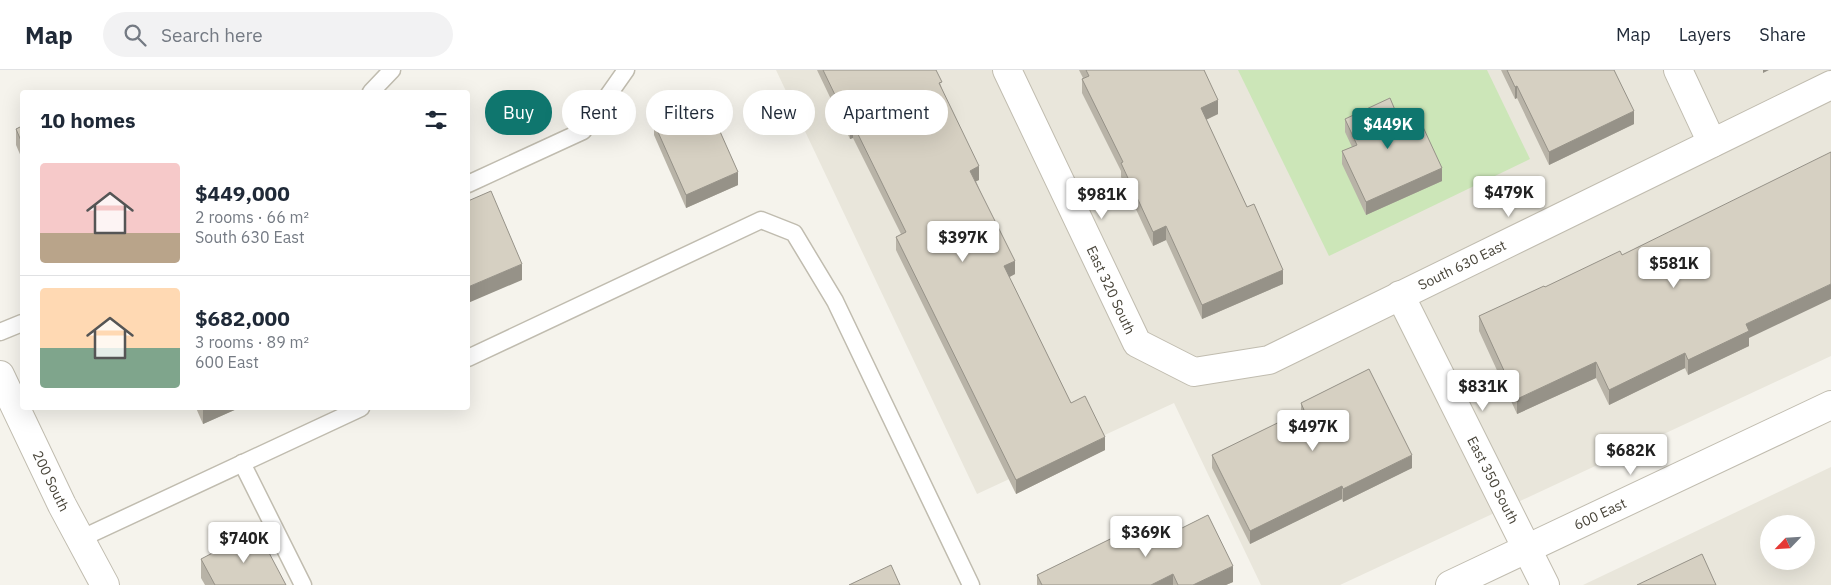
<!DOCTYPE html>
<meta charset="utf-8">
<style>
:root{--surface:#fff;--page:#f2f2f3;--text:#1f2937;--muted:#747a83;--line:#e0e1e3;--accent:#0f766e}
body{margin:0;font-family:"IBM Plex Sans",sans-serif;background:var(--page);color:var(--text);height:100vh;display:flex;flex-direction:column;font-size:19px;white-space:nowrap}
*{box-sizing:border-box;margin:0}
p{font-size:16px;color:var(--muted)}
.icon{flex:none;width:28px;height:28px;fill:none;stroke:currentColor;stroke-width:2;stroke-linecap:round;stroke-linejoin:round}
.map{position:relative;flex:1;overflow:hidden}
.side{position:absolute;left:20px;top:20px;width:450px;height:320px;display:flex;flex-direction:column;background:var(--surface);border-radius:5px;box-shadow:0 5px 20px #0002}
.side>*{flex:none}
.hud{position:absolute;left:485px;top:20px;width:475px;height:45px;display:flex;gap:10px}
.needle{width:32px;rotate:245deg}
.buttons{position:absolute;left:1760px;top:445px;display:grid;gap:10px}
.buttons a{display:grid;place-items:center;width:55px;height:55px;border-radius:50%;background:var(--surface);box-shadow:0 5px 20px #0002;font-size:25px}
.price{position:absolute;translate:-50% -42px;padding:0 11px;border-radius:5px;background:#fff;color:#222;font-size:16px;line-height:32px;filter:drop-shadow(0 1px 2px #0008)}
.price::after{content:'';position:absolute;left:50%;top:30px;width:15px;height:11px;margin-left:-8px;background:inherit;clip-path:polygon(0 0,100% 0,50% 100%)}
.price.current{background:var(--accent);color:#fff}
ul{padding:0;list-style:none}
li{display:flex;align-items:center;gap:15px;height:125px;padding:0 20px}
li+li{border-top:1px solid var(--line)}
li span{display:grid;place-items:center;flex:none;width:140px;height:100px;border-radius:5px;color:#555}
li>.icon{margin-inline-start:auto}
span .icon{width:60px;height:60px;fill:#fffc;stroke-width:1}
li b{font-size:21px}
h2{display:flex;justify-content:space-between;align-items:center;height:60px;padding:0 20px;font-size:21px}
.pill{padding:0 18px;border-radius:22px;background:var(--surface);box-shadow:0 5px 20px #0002;font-size:18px;line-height:45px}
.pill.current{background:var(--accent);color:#fff}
header{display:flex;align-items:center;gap:30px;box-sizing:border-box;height:70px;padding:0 25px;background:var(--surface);border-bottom:1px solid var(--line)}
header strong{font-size:24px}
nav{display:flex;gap:28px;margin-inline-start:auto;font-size:18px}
.search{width:350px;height:45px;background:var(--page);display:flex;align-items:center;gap:12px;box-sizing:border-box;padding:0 18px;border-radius:28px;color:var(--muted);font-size:19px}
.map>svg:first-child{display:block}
.residential{fill:#e9e6db;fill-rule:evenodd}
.green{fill:#cce6b8}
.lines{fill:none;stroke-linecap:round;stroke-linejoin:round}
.lane-casing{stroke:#c0bcaf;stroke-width:19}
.street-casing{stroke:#c0bcaf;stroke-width:30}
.lane{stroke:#fff;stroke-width:16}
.street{stroke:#fff;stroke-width:28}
.wall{fill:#b8b3a7}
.shaded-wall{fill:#969288}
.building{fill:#d6d0c2;stroke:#969288}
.labels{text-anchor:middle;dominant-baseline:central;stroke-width:4;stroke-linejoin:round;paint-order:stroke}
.street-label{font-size:14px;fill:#49453a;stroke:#fff}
</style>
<header>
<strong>Map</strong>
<div class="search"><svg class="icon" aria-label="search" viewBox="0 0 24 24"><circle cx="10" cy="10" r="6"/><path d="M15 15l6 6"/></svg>Search here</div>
<nav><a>Map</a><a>Layers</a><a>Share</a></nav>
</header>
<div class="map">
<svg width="1831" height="515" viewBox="0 0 1831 515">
<rect width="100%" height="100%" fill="#f5f3ec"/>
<!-- residential -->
<g class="residential">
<polygon points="776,0 1831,0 1831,286 1340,515 1261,515 1174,333 977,424"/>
<path d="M1831,397V515H1583ZM1769,454H1806V491H1769Z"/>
</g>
<!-- green -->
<polygon class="green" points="1238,0 1487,0 1530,89 1329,186"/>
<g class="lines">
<defs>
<g id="lane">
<polyline points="371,22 392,0"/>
<polyline points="468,114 583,61 626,0"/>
<polyline points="0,262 22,253"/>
<polyline points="468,288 761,150 794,163 835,231 971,515"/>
<polyline points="242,393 303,515"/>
<polyline points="80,469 361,338"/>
</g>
<g id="street">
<polyline points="1007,0 1137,273 1194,302 1269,290 1831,15"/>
<polyline points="1678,0 1712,73"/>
<polyline points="1400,225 1545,515"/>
<polyline points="0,305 62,435 105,515"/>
<polyline points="1450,515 1831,335"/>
</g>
</defs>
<!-- lane casing -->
<use href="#lane" class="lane-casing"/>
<!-- street casing -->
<use href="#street" class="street-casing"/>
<!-- lane -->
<use href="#lane" class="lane"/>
<!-- street -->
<use href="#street" class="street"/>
</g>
<!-- wall -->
<g class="wall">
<polygon points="817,0 936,0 942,19 979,110 976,111 1015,204 1009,207 1071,333 1105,380 1016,424 896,180 896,167 901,164 853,68 850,69"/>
<polygon points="1079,0 1204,0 1218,44 1206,50 1283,214 1202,249 1166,170 1153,176 1121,107 1121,101 1082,23 1082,9 1083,8"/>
<polygon points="1501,0 1614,0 1634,54 1549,95 1517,28 1515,29"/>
<polygon points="1345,49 1400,52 1442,111 1366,145 1342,94 1342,81 1352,77 1345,62"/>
<polygon points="654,53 738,115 686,138 654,65"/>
<polygon points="22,56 22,89 16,75 16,59"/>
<polygon points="1622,185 1749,268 1749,276 1688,305 1685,298 1609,335 1596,308 1517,344 1479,261 1479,246"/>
<polygon points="1301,333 1412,398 1343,432 1342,429 1250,474 1212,398 1212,385 1301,342"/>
<polygon points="196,338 239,338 203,354"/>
<polygon points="1160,469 1233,512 1226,515 1037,515 1037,505"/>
<polygon points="201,489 286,515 205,515 201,508"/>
</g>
<!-- shaded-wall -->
<g class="shaded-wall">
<polygon points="1763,0 1769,0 1763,3"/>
<polygon points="1517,16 1517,28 1515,29 1515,17"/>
<polygon points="1218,30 1218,44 1201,52 1201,38"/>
<polygon points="1634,41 1634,54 1549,95 1549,82"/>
<polygon points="853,54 853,68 850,69 850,56"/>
<polygon points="979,96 979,110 970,114 970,101"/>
<polygon points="1442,98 1442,111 1366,145 1366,132"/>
<polygon points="738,102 738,115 686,138 686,125"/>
<polygon points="1166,156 1166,170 1153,176 1153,162"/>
<polygon points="1015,191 1015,204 1004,210 1004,196"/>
<polygon points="522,194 522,210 468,233 468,217"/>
<polygon points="1283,200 1283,214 1202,249 1202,235"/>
<polygon points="1831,214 1831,229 1749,268 1749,276 1688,305 1688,290 1746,254"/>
<polygon points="1685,283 1685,298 1609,335 1609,320"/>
<polygon points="1596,292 1596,308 1517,344 1517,329"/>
<polygon points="203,338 239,338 203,354"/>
<polygon points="1105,367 1105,380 1016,424 1016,410"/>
<polygon points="1412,385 1412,398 1343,432 1343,419"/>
<polygon points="1342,416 1342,429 1250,474 1250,461"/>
<polygon points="1233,496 1233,512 1226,515 1193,515"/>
<polygon points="1173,504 1173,515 1151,515"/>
</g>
<!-- building -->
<g class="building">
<polygon points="823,0 936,0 942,12 939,13 979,96 970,101 1015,191 1004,196 1071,333 1085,326 1105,367 1016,410 896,167 906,162 853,54 850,56"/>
<polygon points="1086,0 1204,0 1218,30 1201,38 1247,137 1254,134 1283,200 1202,235 1166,156 1153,162 1121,93 1123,92 1082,9 1089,6"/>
<polygon points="1507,0 1614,0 1634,41 1549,82 1517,16 1515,17"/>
<polygon points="1390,28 1400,52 1417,44 1442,98 1366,132 1342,81 1357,75 1345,49"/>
<polygon points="706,30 738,102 686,125 654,53"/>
<polygon points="22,56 22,73 16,59"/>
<polygon points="1831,82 1831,214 1746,254 1749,261 1688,290 1685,283 1609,320 1596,292 1517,329 1479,246 1544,216 1545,217 1620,181 1622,185"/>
<polygon points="491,121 522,194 468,217 468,131"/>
<polygon points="1369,299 1412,385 1343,419 1342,416 1250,461 1212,385 1304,340 1301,333"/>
<polygon points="1208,445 1233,496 1193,515 1178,515 1173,504 1151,515 1042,515 1037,505 1151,449 1160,469"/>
<polygon points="257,460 286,515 215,515 201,489"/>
<polygon points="1702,484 1716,515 1637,515"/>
<polygon points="891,495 900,515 849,515"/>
</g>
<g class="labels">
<!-- street labels -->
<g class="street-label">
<text transform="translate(1462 195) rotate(-26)">South 630 East</text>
<text transform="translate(1111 220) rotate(65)">East 320 South</text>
<text transform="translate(1493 410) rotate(63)">East 350 South</text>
<text transform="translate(51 411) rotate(64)">200 South</text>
<text transform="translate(1600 444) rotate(-25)">600 East</text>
</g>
</g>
</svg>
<div class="buttons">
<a><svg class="needle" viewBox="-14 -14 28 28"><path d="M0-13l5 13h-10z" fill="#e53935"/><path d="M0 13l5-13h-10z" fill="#747a83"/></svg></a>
</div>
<b class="price current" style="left:1388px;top:80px">$449K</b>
<b class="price" style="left:1509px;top:148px">$479K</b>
<b class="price" style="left:1102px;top:150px">$981K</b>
<b class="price" style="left:963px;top:193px">$397K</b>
<b class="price" style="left:1674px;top:219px">$581K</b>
<b class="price" style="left:1483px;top:342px">$831K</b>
<b class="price" style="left:1313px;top:382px">$497K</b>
<b class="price" style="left:1631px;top:406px">$682K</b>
<b class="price" style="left:1146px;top:488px">$369K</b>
<b class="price" style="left:244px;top:494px">$740K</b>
<div class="hud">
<a class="pill current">Buy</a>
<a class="pill">Rent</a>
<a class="pill">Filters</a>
<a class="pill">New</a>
<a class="pill">Apartment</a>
</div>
<section class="side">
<h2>10 homes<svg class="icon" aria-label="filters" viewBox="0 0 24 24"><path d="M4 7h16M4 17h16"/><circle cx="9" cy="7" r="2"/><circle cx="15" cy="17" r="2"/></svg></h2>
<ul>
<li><span style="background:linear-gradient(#f6c9c9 70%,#b9a48a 0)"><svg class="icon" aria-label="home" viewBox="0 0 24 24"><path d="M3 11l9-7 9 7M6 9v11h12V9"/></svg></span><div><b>$449,000</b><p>2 rooms · 66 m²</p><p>South 630 East</p></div></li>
<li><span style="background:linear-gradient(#ffd9b3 60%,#7fa58c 0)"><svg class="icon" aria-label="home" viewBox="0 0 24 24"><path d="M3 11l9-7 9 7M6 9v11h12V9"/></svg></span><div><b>$682,000</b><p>3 rooms · 89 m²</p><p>600 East</p></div></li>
</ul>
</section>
</div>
